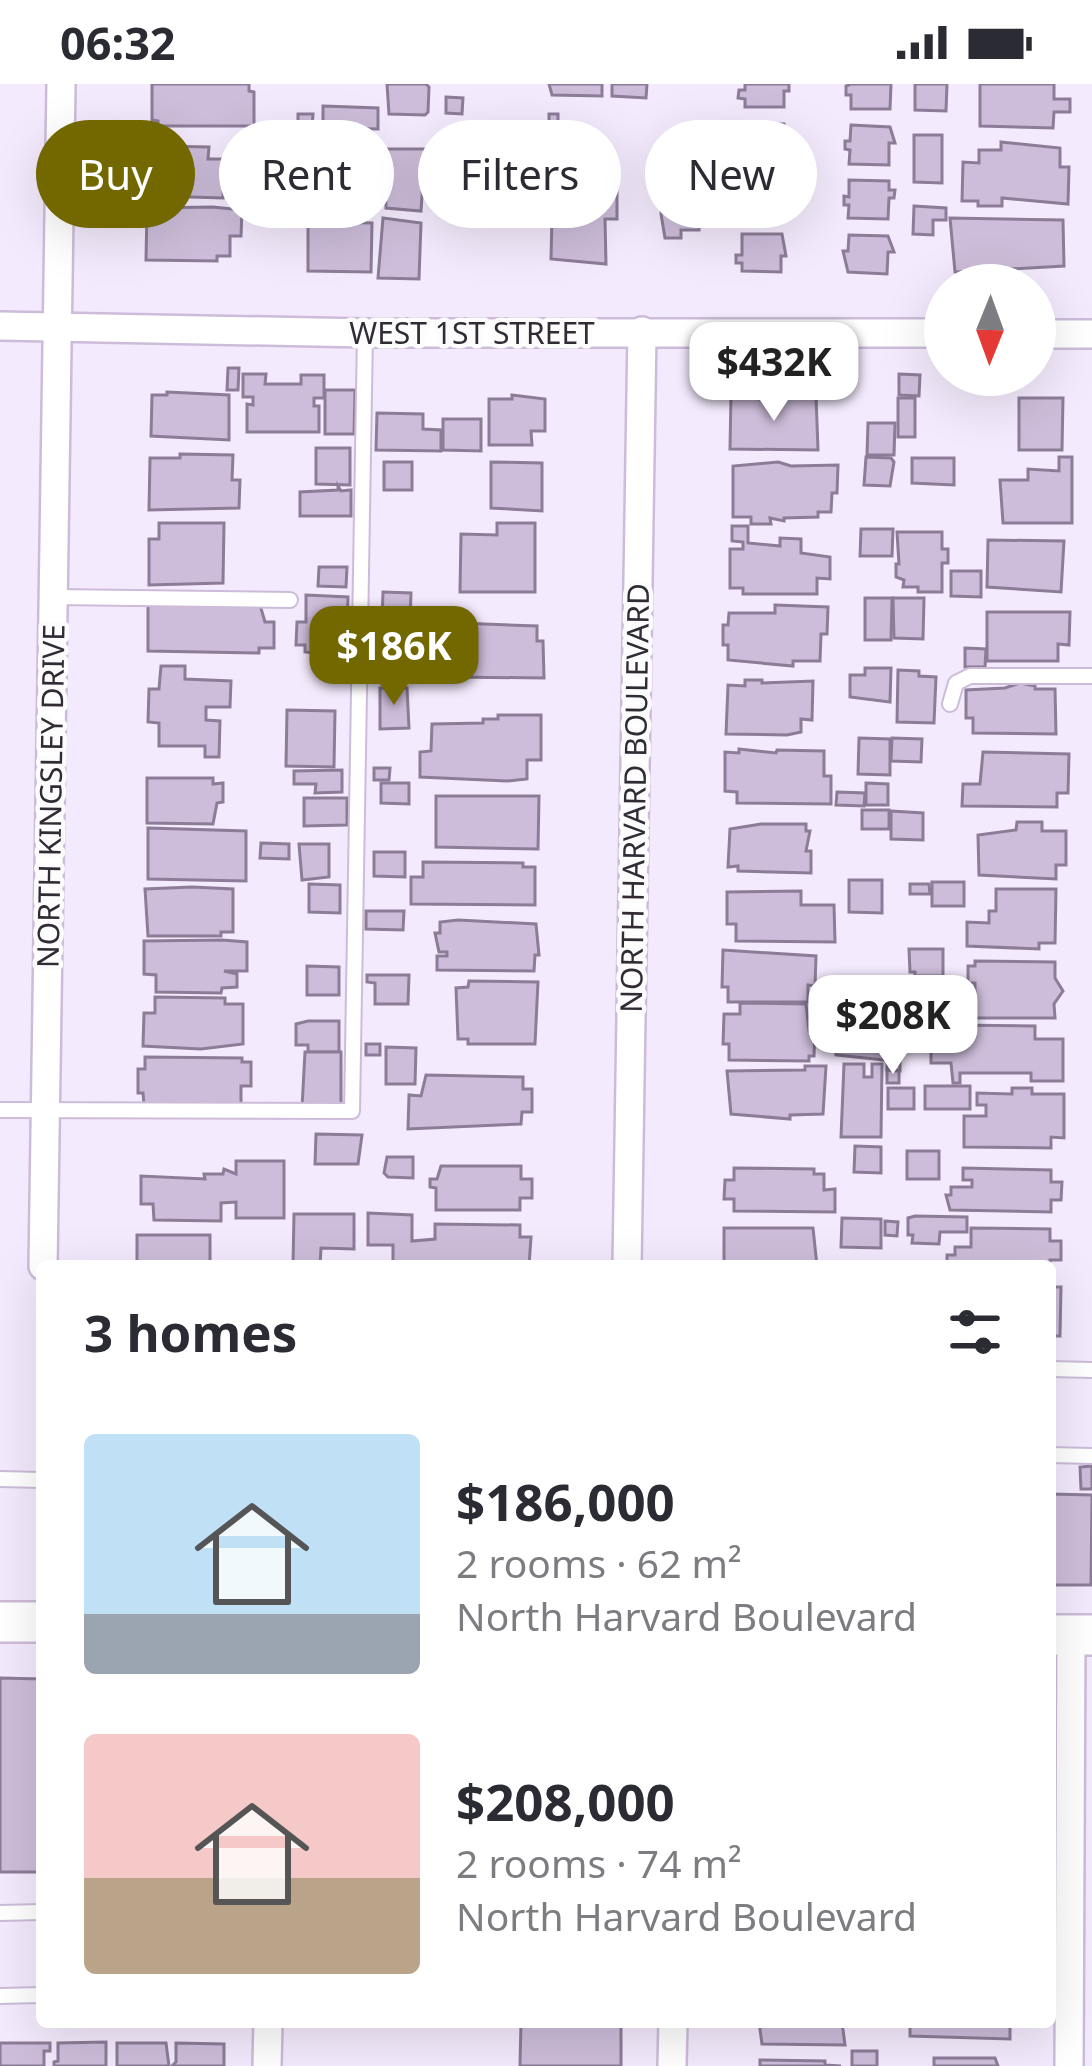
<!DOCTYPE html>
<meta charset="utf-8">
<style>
:root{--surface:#fff;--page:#f2f2f3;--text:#2b2b33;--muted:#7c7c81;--accent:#736800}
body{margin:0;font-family:"Noto Sans",sans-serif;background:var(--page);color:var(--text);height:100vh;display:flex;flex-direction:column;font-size:45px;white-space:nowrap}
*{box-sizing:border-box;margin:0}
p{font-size:39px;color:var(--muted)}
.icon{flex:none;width:66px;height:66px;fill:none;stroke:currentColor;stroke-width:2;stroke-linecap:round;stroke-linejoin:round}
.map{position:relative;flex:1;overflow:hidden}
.sheet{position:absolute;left:36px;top:1176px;width:1020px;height:768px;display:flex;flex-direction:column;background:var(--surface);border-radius:12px;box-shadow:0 12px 48px #0002}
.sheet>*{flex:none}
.hud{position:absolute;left:36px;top:36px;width:1020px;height:108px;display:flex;gap:24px}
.needle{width:78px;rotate:181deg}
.fabs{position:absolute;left:924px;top:180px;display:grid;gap:24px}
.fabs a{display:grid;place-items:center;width:132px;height:132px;border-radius:50%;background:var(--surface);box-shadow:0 12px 48px #0002;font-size:60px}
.price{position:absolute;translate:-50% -102px;padding:0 27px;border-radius:24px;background:#fff;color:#222;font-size:39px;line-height:78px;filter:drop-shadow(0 3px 6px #0008)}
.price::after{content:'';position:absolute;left:50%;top:72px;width:36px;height:27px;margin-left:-18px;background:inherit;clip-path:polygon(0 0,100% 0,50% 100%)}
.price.current{background:var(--accent);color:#fff}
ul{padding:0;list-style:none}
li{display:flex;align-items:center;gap:36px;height:300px;padding:0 48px}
li span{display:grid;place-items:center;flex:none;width:336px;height:240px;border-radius:12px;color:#555}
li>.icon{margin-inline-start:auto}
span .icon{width:144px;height:144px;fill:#fffc;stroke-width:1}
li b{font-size:51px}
h2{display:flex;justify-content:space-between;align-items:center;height:144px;padding:0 48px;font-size:51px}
.tag{padding:0 42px;border-radius:54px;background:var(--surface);box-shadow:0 12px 48px #0002;font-size:42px;line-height:108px}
.tag.current{background:var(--accent);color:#fff}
.status{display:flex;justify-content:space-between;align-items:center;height:84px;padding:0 60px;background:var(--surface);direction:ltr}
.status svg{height:33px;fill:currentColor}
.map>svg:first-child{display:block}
.building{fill:#cdbdda;stroke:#8c7c98;stroke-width:3}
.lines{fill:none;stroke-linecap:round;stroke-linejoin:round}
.service-casing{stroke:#ccbcd9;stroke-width:18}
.minor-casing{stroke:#ccbcd9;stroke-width:32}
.secondary-casing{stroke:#ccbcd9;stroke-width:44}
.service{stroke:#fff;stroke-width:14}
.minor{stroke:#fff;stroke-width:27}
.secondary{stroke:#fff;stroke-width:39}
.labels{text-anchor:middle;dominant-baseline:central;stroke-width:9;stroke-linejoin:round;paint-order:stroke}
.street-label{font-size:30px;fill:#312b36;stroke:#fcfcfc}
</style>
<div class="status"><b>06:32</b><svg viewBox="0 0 49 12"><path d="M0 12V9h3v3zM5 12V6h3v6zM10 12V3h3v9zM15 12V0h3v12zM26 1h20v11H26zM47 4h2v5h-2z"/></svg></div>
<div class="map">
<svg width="1092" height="1982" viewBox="0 0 1092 1982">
<rect width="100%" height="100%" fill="#f4eafd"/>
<!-- building -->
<g class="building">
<polygon points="152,0 249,0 249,7 254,8 254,42 158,42 158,37 152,36"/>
<polygon points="387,0 426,0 429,3 428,28 425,31 389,30"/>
<polygon points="549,0 602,0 602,12 552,11"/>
<polygon points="612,0 647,0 646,14 612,12"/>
<polygon points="745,0 789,0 789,7 784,7 784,23 745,23 745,15 738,14 739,6 745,6"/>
<polygon points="851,0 891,0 890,25 851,25 851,11 846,11 846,2"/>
<polygon points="915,0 947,0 946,27 915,26"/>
<polygon points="980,0 1054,0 1054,15 1070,15 1070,28 1054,28 1053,44 980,42"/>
<polygon points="446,13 463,14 462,30 446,29"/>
<polygon points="323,22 378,24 378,45 323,44"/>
<polygon points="298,30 313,30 312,44 298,44"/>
<rect x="549" y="30" width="9" height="16"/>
<polygon points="744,39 784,40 788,62 783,62 783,78 744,78 744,69 738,69 738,61 744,61"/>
<polygon points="851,41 890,43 895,59 889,59 889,81 849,80 850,66 845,65 845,57 850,57"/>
<polygon points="251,50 317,51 317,105 281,104 281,77 250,77"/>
<polygon points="442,50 501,51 500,74 508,74 508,115 477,115 477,123 456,123 457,117 441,117"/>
<polygon points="914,51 942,51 942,99 914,98"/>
<polygon points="1001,58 1060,64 1060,83 1069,83 1068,120 1002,114 1002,122 978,122 978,117 962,117 963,78 979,79 979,66 1001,66"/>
<polygon points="685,60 702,60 702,76 695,76 701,101 699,146 681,146 681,154 665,154 661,130 665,75 685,75"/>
<polygon points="158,62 209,63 208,75 224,75 223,114 157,112 157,108 148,108 148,67 158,67"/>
<polygon points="385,65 425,65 421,127 386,124"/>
<polygon points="553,89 617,90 617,135 605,135 606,180 551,175"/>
<polygon points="743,94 783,95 787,117 783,117 782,133 743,132 743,125 737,125 737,116 743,116"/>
<polygon points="849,96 889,97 889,106 895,106 894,114 889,114 888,135 848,134 849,121 844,121 844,112 849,113"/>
<polygon points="362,102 375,102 375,116 362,115"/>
<polygon points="914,122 946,124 946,136 933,136 933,151 913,150"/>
<polygon points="213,123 242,126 241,152 230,152 230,172 217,172 217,177 146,176 147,124"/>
<polygon points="383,134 421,139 419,195 378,194"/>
<polygon points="950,134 1063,136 1064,182 955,188"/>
<polygon points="308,138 372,139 371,188 308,187"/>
<polygon points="742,150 782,150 786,172 781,172 781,188 742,187 742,179 736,179 736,171 742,171"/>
<polygon points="849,151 888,152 894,168 888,168 887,190 848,188 843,167 848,167"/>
<polygon points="228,284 239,284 238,306 227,306"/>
<polygon points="243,290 266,290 265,300 301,300 301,291 324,291 324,314 314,314 314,322 319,322 319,348 247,348 247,320 253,321 253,313 243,313"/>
<polygon points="899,290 920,291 919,312 899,311"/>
<polygon points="325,306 355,306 354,350 325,350"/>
<polygon points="167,308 229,311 229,356 151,352 152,311 167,311"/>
<polygon points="512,311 545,315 545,347 531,347 532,361 489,361 489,315 512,315"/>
<polygon points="731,311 775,317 785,317 785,312 816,312 818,366 730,365"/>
<rect x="898" y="314" width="17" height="39"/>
<polygon points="1019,314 1063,314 1062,366 1019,366"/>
<polygon points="377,329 423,330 423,345 441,346 441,367 376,366"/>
<polygon points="443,335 481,335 481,367 443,366"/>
<polygon points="868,339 895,339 894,371 867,371"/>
<polygon points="316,364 350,364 350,401 316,400"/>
<polygon points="180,370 233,371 232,396 240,396 239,424 149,426 150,374 180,374"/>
<polygon points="866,373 891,374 894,378 890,402 864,401"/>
<polygon points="1059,373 1072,373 1072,439 1003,439 1000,396 1028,396 1028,385 1059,387"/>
<polygon points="912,374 954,374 954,401 912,399"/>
<rect x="384" y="378" width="28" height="28"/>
<polygon points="491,378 542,379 542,427 491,424"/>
<polygon points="778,378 791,382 838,381 837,409 832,409 831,428 818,428 818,433 784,434 784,437 770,434 771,440 751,440 751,433 733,433 733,382"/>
<polygon points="338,402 341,407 351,406 351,432 300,432 300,408 338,406"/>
<polygon points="159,439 224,439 223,499 149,501 149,455 159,455"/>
<polygon points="497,439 535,439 535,508 460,508 461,450 497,451"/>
<polygon points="732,442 748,442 748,459 780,462 780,454 801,455 801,469 830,473 830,495 817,494 817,510 743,510 743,504 730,504 730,465 743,465 743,458 732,457"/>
<polygon points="861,445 893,445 892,472 860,472"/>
<polygon points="897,448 942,448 942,465 948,465 948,479 942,479 942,508 918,508 918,503 903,503 904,496 896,493 896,480 899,480"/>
<polygon points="988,456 1064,457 1061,508 987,503"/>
<polygon points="319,483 347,483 346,503 318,502"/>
<polygon points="951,487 981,487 981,513 951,512"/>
<polygon points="383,508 411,509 410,536 382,535"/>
<polygon points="306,511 348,513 347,541 342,541 343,573 314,572 314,569 305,568 305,561 296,561 297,538 306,538"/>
<polygon points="865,514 892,514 891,556 865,556"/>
<polygon points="893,514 924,514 923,555 894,554"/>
<polygon points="148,520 260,521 265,538 274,538 274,564 259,564 259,569 148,567"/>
<polygon points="775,521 828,523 827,550 821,550 820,577 793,577 793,582 728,576 728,561 723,561 723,541 728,541 729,529 775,529"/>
<polygon points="987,528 1070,528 1069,561 1058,560 1058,577 987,577"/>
<polygon points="459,539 537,542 537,557 543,557 544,594 452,593 450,563 430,563 430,551 438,541"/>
<polygon points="965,564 986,565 985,583 965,583"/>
<polygon points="161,582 185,582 185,595 231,597 230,623 206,623 206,636 220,637 219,673 205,673 205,662 159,662 159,639 148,638 149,605 159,605"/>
<polygon points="865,584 891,584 890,618 850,613 850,591 865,591"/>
<polygon points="898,586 919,587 919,592 936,593 934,639 897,638"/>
<polygon points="745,596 762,596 762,599 813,597 812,636 801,635 801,648 787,651 726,650 728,601 745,602"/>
<polygon points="1020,599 1035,602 1035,605 1055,605 1056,650 973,649 973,634 966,634 966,606 1005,604"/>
<polygon points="380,604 407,604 409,644 380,645"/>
<polygon points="287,626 335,627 334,683 286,682"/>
<polygon points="498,631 541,631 541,676 527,676 527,695 507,697 420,693 420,668 431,667 432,640 483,639 483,635 498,635"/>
<polygon points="859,654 890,655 890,691 858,690"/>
<polygon points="892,654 922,655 921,678 891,677"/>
<polygon points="739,665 776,669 777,666 824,667 824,692 831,692 831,720 737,719 737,708 725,707 725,668 739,669"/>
<polygon points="983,668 1069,670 1068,709 1057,709 1057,723 962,722 963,700 980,700"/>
<polygon points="374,684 390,684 389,696 374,696"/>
<polygon points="342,686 342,708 315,709 316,700 294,700 294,687"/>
<polygon points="147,694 213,694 213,700 223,699 223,718 217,719 213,740 147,739"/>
<polygon points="381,699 409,699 409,720 381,719"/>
<polygon points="866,699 888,700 888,721 866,721"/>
<polygon points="837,708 865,709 864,722 836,721"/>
<polygon points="436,712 539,712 538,765 436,763"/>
<polygon points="304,714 347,714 347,741 304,742"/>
<rect x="862" y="726" width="27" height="19"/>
<polygon points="891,727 923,729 923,756 891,755"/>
<polygon points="1017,738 1042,738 1042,747 1066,747 1066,781 1056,781 1056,795 979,791 978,751 1016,746"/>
<polygon points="761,740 806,740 806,747 810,747 806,767 811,767 811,789 738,787 738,782 728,783 730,745"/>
<polygon points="148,744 246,747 246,797 148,795"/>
<polygon points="261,759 289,760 289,775 260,774"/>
<polygon points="299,760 329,760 329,793 302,796"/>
<polygon points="374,768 405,768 405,793 374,792"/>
<polygon points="423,778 523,779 523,783 535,783 535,821 411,820 411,793 423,793"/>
<polygon points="849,796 882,796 882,829 849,828"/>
<rect x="932" y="798" width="32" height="24"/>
<polygon points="309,800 340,801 340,829 309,828"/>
<polygon points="910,800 929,800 930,810 910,810"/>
<polygon points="192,803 233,805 233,848 221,848 221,852 148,852 145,805"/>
<polygon points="996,805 1056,805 1055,859 1039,859 1039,865 967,862 967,838 989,839 989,827 996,827"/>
<polygon points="801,807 801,821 834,821 835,858 736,857 736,840 727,840 727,808"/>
<polygon points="366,827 404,827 403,846 366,845"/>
<polygon points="458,836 536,840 539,871 535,871 534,887 437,886 437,872 447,872 447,868 439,868 435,849 440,849 440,838"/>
<polygon points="222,856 247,858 247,887 224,887 237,890 237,903 222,904 221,909 156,908 156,891 144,890 144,857"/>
<polygon points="909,865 943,865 943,892 915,892 915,888 910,888"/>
<polygon points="723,866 816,872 815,902 808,901 808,918 728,918 728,903 722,903"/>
<polygon points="975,877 1055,878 1055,894 1063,907 1054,920 1055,934 975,934 975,899 968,899 968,882 975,882"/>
<polygon points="307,882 339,883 339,911 307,911"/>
<polygon points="367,891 409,891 408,920 375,920 375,899 367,898"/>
<polygon points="469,897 538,898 535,960 468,960 468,955 458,955 456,904 468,903"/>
<rect x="857" y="898" width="30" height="22"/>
<polygon points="155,913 225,914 225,920 243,920 243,960 201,965 143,962 144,929 155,929"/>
<polygon points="740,919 806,920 809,946 815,946 814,972 809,972 809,977 729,976 729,960 723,960 724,930 740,930"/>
<polygon points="853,920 885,921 884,976 836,971 837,935 853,936"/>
<polygon points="308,937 339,937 339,968 308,968 308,961 296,961 296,940"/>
<polygon points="952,941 1035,942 1035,955 1063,955 1063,997 1031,997 1031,989 960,989 960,999 953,999 951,979 931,979 931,952 951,952"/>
<rect x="366" y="960" width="14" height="11"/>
<polygon points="386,963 416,964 415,1000 386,1000"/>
<polygon points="887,967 900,967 900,987 887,986"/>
<polygon points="305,968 341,968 341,1026 302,1024"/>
<polygon points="145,973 242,974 242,978 251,978 251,1002 241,1002 241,1022 144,1021 143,1009 138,1009 138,985 145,985"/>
<polygon points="844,980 864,980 864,993 872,993 872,980 882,980 881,1053 841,1053"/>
<polygon points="805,982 826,982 823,1030 790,1031 790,1035 731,1030 727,987 805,986"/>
<polygon points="887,986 899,987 899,999 887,999"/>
<polygon points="426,991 523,993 523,1005 532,1005 532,1028 522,1028 521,1040 408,1045 409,1011 421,1012"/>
<rect x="925" y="1002" width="45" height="23"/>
<rect x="888" y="1004" width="26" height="21"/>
<polygon points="1012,1004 1032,1004 1032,1010 1064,1010 1064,1054 1051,1053 1051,1064 964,1063 964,1032 986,1032 986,1021 977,1021 977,1009 1012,1010"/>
<polygon points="316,1050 362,1051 358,1080 315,1080"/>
<polygon points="855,1062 881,1063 881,1089 854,1088"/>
<rect x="907" y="1067" width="32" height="28"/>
<polygon points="387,1073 413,1073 413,1094 388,1093 384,1089"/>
<polygon points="236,1077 284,1077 284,1134 236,1134 236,1118 221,1119 221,1137 154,1136 153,1120 141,1120 141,1092 205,1095 204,1090 223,1090 224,1085 236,1090"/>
<polygon points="441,1082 521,1082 521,1095 532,1095 532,1114 520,1114 520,1126 436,1126 436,1104 430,1103 430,1095 437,1095"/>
<polygon points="734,1084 814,1085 814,1090 824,1090 824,1106 835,1105 835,1128 734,1127 734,1115 724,1115 725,1096 734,1096"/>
<polygon points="963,1084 1051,1086 1051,1098 1062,1098 1061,1116 1051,1116 1051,1128 950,1126 946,1111 951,1111 951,1103 972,1103 972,1096 963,1096"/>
<polygon points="368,1129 412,1131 412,1157 435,1155 435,1140 520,1141 520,1153 531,1153 529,1182 393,1182 393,1161 368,1161"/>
<polygon points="294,1130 354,1130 354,1165 321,1164 320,1182 293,1182"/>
<polygon points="915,1132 967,1133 967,1148 940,1148 939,1160 912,1159 913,1151 908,1151 908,1134"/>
<polygon points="842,1134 881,1135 881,1164 841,1163"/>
<polygon points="885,1137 898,1138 897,1152 885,1151"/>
<polygon points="724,1144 813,1144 817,1182 724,1182"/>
<polygon points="971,1144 1050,1145 1050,1157 1061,1157 1061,1176 1050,1176 1050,1182 947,1182 947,1171 955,1171 955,1163 971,1163"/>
<rect x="137" y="1151" width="73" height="31"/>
<polygon points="1050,1203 1061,1203 1060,1252 1050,1252"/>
<polygon points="1092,1382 1092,1405 1081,1405 1080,1383"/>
<polygon points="1050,1410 1092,1411 1091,1501 1050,1501"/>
<polygon points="0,1594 42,1595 42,1788 0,1788"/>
<polygon points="521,1938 621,1938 621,1982 520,1982"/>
<polygon points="759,1938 842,1938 845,1961 762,1960"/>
<polygon points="910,1938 1010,1938 1010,1955 910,1952"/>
<polygon points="106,1958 106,1982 54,1982 54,1978 58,1977 58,1959"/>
<polygon points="0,1959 50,1959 50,1967 44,1967 44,1982 0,1982"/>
<polygon points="117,1959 166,1959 169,1982 117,1982"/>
<polygon points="176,1959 224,1960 224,1982 172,1982 176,1978"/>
<rect x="852" y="1967" width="25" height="15"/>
<polygon points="934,1974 995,1974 998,1982 934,1982"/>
<polygon points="760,1976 825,1977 825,1981 841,1982 760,1982"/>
</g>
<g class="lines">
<defs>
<g id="service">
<polyline points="54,513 290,516"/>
<polyline points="950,620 956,599 970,592 1092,592"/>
<polyline points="0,1026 352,1027 365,249"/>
<polyline points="1050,1285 1092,1286"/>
<polyline points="1050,1371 1092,1372"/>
<polyline points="0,1395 42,1396"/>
<polyline points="0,1829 42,1828"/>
<polyline points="0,1912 42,1911"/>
</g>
<g id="minor">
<polyline points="0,242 365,249 945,249"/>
<polyline points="1035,250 1092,250"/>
<polyline points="43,1182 61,0"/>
<polyline points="627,1182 642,247"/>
<polyline points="267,1982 268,1938"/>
<polyline points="672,1982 673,1938"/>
<polyline points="1069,1982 1071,1551"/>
</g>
<g id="secondary">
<polyline points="0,1538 42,1538"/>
<polyline points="1050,1551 1092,1551"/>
</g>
</defs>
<!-- service casing -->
<use href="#service" class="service-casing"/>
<!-- minor casing -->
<use href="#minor" class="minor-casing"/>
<!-- secondary casing -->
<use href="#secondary" class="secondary-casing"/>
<!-- service -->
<use href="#service" class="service"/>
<!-- minor -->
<use href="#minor" class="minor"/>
<!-- secondary -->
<use href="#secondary" class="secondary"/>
</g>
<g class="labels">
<!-- street labels -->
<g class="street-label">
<text x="472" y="248">WEST 1ST STREET</text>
<text transform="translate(50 712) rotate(-89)">NORTH KINGSLEY DRIVE</text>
<text transform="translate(634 714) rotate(-89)">NORTH HARVARD BOULEVARD</text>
</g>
</g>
</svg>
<div class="fabs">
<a><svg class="needle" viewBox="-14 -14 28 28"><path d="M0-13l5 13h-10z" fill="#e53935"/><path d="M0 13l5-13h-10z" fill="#7c7c81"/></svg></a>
</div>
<b class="price" style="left:774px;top:340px">$432K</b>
<b class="price current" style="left:394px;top:624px">$186K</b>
<b class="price" style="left:893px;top:993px">$208K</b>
<div class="hud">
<a class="tag current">Buy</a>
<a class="tag">Rent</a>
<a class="tag">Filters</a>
<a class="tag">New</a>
</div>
<section class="sheet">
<h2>3 homes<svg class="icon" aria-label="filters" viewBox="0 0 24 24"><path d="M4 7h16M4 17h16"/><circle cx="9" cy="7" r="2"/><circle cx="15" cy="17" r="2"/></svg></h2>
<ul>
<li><span style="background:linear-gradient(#bfe0f5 75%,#9aa5b1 0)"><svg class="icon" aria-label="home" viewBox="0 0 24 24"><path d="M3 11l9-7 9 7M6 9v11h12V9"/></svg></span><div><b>$186,000</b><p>2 rooms · 62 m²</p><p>North Harvard Boulevard</p></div></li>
<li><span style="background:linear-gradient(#f6c9c9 60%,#b9a48a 0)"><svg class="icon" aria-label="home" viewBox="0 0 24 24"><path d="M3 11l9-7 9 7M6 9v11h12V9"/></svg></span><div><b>$208,000</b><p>2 rooms · 74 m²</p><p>North Harvard Boulevard</p></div></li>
</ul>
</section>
</div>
